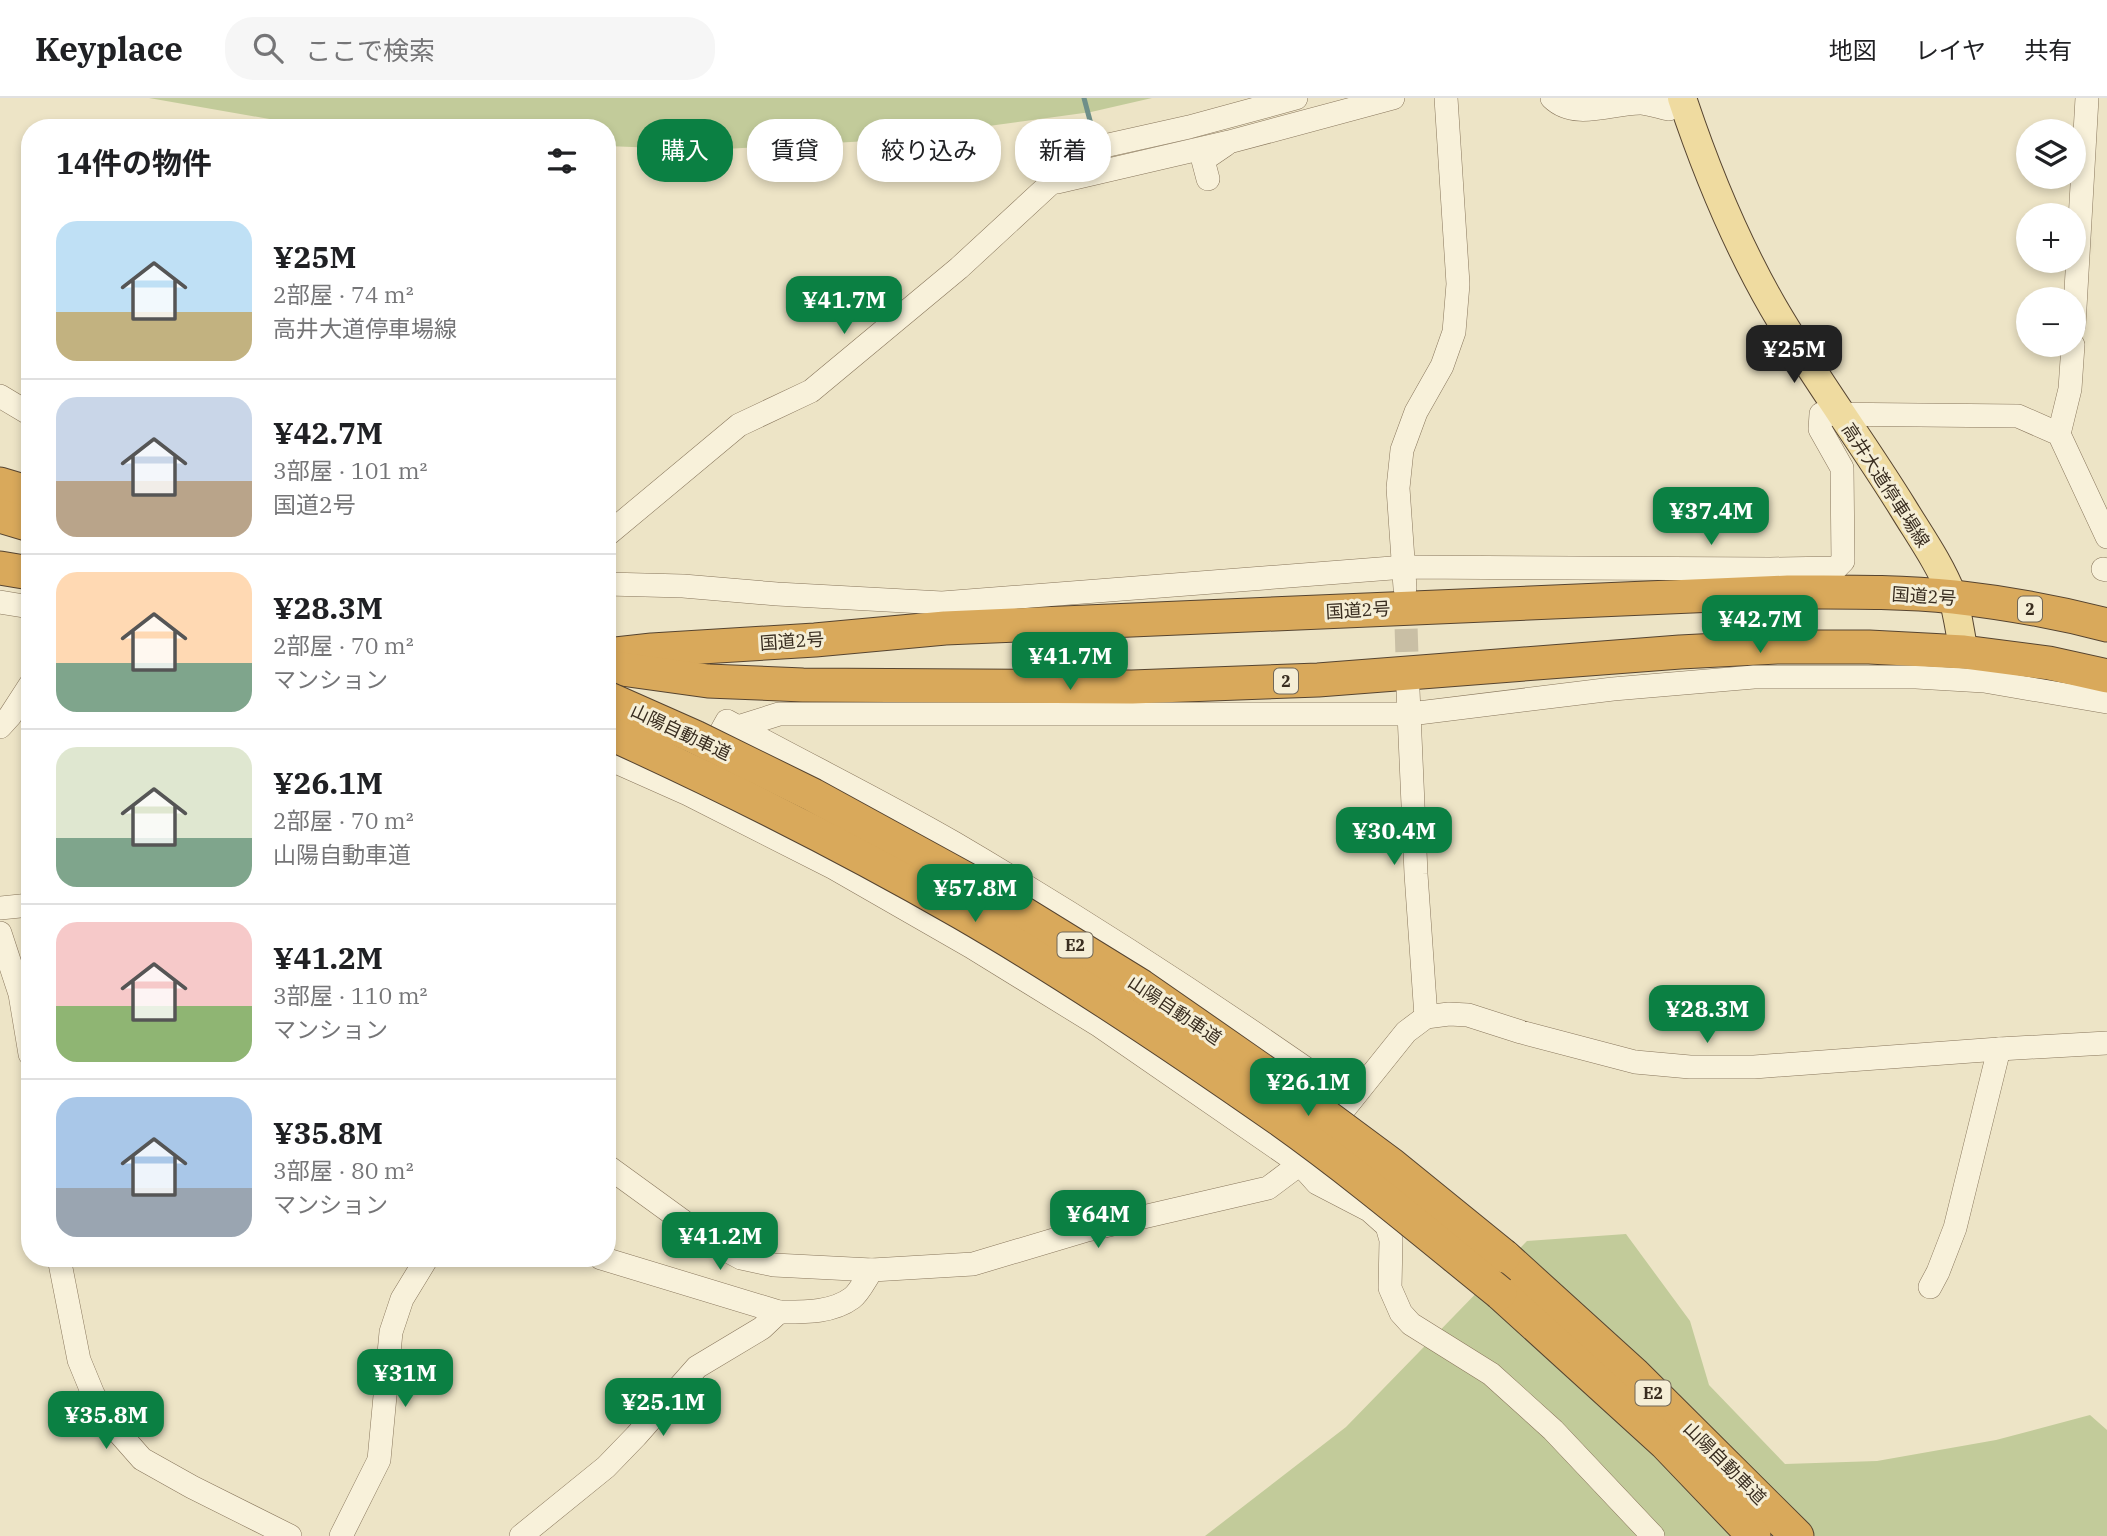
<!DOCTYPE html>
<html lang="ja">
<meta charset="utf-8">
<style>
:root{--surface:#fff;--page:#f6f6f6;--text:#202124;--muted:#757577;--line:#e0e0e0;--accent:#0b8043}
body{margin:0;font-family:"IBM Plex Serif","Noto Sans JP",serif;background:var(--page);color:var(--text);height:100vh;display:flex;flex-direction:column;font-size:26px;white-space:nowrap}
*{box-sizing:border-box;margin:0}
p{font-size:23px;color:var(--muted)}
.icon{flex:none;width:38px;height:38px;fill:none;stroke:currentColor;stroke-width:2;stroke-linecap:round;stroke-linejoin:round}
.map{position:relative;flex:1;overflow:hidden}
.details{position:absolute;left:21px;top:21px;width:595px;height:1148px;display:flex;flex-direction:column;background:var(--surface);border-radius:28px;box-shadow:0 4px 10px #0003}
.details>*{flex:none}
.hud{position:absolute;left:637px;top:21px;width:665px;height:63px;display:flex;gap:14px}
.tools{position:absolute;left:2016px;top:21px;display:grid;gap:14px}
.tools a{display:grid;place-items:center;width:70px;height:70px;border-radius:50%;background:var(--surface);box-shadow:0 4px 10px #0003;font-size:35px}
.price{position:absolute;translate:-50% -60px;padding:0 16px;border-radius:14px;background:var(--accent);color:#fff;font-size:23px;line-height:46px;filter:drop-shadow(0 2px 4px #0008)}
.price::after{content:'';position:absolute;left:50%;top:42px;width:21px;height:16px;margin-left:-10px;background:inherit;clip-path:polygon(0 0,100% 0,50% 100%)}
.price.active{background:#222;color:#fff}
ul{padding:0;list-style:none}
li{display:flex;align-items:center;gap:21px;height:175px;padding:0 35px}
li+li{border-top:2px solid var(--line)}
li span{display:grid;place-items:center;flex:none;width:196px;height:140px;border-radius:21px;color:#555}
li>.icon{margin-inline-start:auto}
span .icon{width:84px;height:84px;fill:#fffc;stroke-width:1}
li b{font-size:30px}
h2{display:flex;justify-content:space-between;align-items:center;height:84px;padding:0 35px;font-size:30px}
.tag{padding:0 24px;border-radius:28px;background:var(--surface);box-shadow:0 4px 10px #0003;font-size:24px;line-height:63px}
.tag.active{background:var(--accent);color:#fff}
header{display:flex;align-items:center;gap:42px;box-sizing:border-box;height:98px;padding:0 35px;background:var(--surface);border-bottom:2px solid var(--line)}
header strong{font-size:33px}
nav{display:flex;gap:38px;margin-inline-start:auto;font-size:24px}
.search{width:490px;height:63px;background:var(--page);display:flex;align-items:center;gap:18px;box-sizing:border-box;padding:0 24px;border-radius:28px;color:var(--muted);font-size:26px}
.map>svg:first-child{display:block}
.green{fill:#c2cb9a}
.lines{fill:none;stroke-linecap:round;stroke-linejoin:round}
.stream{stroke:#6e8f89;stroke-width:5}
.minor-tunnel{stroke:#c9bfa5;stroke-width:23;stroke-dasharray:23 11;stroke-linecap:butt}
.minor-casing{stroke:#88765c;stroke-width:24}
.major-casing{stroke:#564430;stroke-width:30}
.highway-casing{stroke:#564430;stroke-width:35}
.minor{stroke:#f8f1da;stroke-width:23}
.major{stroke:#efdba0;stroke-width:28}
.highway{stroke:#d9a95b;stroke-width:33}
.highway-bridge-casing{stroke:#564430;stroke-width:35;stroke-linecap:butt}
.highway-bridge{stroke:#d9a95b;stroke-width:33}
.labels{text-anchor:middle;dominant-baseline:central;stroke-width:6;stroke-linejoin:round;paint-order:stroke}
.shield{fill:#f5eed6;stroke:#716757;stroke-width:2}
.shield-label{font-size:16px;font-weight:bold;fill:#392d20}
.street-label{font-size:18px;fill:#392d20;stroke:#f5eed6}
</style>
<header>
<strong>Keyplace</strong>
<div class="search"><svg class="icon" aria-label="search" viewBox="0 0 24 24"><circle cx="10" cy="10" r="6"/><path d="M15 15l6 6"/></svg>ここで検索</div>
<nav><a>地図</a><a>レイヤ</a><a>共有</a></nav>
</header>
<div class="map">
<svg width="2107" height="1438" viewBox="0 0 2107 1438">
<rect width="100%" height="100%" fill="#ede4c6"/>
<!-- green -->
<g class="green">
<polygon points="149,0 1152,0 1091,14 886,42 708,52 607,48 607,30 343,30 292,25"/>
<polygon points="1626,1136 1690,1223 1709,1287 1785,1366 1877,1363 1996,1342 2090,1317 2107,1332 2107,1438 1205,1438 1346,1329 1527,1143"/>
</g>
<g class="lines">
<!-- stream -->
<polyline class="stream" points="1084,0 1092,30"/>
<!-- minor-tunnel -->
<polyline class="minor-tunnel" points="1405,497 1408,588"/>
<defs>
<g id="minor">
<path d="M1552,0C1576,23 1613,4 1642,5C1651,6 1660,9 1669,11"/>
<polyline points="1208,81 1203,62 1225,47"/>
<polyline points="1057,84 1229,44 1393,0"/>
<polyline points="2074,227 2087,0"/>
<polyline points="0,298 30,316"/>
<polyline points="2059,336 2070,291 2073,247"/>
<polyline points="607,437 739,327 811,293 959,170 1050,86 1095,50 1189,29 1296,0"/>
<polyline points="2103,471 2107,472"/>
<polyline points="607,486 683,488 777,496 942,505 1405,469 1770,471 1836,470 1843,463 1842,370 1820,331 1821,316 2018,318 2059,336 2107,439"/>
<polyline points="1405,490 1398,390 1402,352 1416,314 1442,268 1454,234 1458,186 1446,0"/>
<polyline points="0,504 30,509"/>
<polyline points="1408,592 1416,776 1426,919"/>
<polyline points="0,629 10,618 30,587"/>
<polyline points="738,629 779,616 1410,616 1613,591 1754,579 1916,579 1984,583 2107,604"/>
<polyline points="607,660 688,696 834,770 970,848 1100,928 1300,1066 1317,1085 1369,1112 1387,1128 1391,1142 1390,1190 1401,1215 1411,1226 1491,1276 1553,1332 1653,1438"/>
<path d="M706,661L727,623L738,629C810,668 883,704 954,745C1090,825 1222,911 1351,1002"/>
<polyline points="0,810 30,807"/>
<polyline points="0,835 20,896 30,956"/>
<polyline points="607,1068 713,1145 741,1160 774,1167 872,1172 973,1166 1087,1132 1268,1090 1300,1066 1406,934 1426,919 1449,916 1468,917 1521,934 1635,964 1690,969 1754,969 1999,951 2107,945"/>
<polyline points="59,1160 79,1262 93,1296 112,1327 142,1361 192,1389 290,1438"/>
<path d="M601,1160L779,1214C803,1214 832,1215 852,1200C860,1194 866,1180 872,1172"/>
<polyline points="1930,1189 1938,1174 1955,1130 1999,951"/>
<polyline points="341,1438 379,1362 391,1234 402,1201 427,1160"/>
<polyline points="521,1438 606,1369 636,1338 697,1269 762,1230 779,1214"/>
</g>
<path id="major" d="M1682,0C1706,72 1735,143 1773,209C1813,278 1861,342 1903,410C1920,438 1940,466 1952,497C1958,515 1960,536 1964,554"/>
<g id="highway">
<polyline points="0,386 30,395"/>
<polyline points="0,418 30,427"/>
<polyline points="0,470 30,475"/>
<path d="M607,557L652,552L815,542L945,530L1788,494C1843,494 1899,493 1954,499C2006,505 2057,514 2107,527"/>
<polyline points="607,569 708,583 803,587 1132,589 1318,582 1680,554 1777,549 1869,549 1964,554 2049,565 2107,578"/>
<polyline points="1504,1158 1634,1276 1797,1438"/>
<polyline points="1500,1195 1665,1345 1754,1438"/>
</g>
</defs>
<!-- minor casing -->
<use href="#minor" class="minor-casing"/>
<!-- major casing -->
<use href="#major" class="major-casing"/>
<!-- highway casing -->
<use href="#highway" class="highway-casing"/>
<!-- minor -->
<use href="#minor" class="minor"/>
<!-- major -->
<use href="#major" class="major"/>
<!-- highway -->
<use href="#highway" class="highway"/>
<defs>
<g id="highway-bridge">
<polyline points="607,600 695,639 813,697 979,788 1141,888 1299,998 1392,1067 1504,1158"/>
<path d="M607,634C728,689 847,749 962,815C1071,878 1176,949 1279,1021C1355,1075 1427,1136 1500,1195"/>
</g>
</defs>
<!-- highway-bridge casing -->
<use href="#highway-bridge" class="highway-bridge-casing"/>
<!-- highway-bridge -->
<use href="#highway-bridge" class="highway-bridge"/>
</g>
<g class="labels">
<!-- shield labels -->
<g class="shield">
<rect x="2018" y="498.5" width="24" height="25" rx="5"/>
<rect x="1274" y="570.5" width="24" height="25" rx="5"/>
<rect x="1057.5" y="834.5" width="35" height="25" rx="5"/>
<rect x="1635.5" y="1282.5" width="35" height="25" rx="5"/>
</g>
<g class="shield-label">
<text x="2030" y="511">2</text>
<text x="1286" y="583">2</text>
<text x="1075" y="847">E2</text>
<text x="1653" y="1295">E2</text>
</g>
<!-- street labels -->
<g class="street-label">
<text transform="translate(1886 387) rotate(57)">高井大道停車場線</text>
<text transform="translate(1924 498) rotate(4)">国道2号</text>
<text transform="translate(1358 512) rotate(-3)">国道2号</text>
<text transform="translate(792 543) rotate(-4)">国道2号</text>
<text transform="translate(681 634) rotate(25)">山陽自動車道</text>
<text transform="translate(1175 912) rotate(34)">山陽自動車道</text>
<text transform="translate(1725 1365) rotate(45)">山陽自動車道</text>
</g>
</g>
</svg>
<div class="tools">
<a><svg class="icon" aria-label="layers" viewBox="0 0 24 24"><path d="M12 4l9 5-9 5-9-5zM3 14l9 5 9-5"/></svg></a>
<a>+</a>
<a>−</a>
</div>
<b class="price" style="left:844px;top:238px">¥41.7M</b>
<b class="price active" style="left:1794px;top:287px">¥25M</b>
<b class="price" style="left:1711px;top:449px">¥37.4M</b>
<b class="price" style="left:1760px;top:557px">¥42.7M</b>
<b class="price" style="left:1070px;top:594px">¥41.7M</b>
<b class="price" style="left:1394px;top:769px">¥30.4M</b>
<b class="price" style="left:975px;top:826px">¥57.8M</b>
<b class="price" style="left:1707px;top:947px">¥28.3M</b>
<b class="price" style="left:1308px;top:1020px">¥26.1M</b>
<b class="price" style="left:1098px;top:1152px">¥64M</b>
<b class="price" style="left:720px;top:1174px">¥41.2M</b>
<b class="price" style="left:405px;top:1311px">¥31M</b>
<b class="price" style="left:663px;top:1340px">¥25.1M</b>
<b class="price" style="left:106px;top:1353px">¥35.8M</b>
<div class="hud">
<a class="tag active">購入</a>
<a class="tag">賃貸</a>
<a class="tag">絞り込み</a>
<a class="tag">新着</a>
</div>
<section class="details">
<h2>14件の物件<svg class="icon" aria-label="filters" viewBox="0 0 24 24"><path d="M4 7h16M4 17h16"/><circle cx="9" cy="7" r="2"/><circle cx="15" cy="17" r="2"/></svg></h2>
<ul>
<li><span style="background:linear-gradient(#bfe0f5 65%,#c2b280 0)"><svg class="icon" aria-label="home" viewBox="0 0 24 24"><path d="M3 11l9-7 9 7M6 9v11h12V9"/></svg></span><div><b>¥25M</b><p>2部屋 · 74 m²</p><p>高井大道停車場線</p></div></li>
<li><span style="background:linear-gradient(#c9d6e8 60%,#b9a48a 0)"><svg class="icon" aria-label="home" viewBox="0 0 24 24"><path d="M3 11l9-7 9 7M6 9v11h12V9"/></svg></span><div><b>¥42.7M</b><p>3部屋 · 101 m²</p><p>国道2号</p></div></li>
<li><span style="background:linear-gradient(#ffd9b3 65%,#7fa58c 0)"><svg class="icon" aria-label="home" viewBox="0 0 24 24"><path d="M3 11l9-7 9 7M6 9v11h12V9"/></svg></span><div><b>¥28.3M</b><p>2部屋 · 70 m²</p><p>マンション</p></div></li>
<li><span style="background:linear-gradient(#dfe7d0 65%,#7fa58c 0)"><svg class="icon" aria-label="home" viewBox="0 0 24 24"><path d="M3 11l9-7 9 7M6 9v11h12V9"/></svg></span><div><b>¥26.1M</b><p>2部屋 · 70 m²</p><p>山陽自動車道</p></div></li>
<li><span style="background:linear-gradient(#f6c9c9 60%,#8fb573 0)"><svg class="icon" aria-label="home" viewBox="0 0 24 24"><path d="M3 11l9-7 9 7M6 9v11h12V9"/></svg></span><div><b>¥41.2M</b><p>3部屋 · 110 m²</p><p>マンション</p></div></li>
<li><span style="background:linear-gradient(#a9c7e8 65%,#9aa5b1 0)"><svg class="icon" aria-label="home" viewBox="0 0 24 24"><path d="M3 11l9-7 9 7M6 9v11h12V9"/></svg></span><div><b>¥35.8M</b><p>3部屋 · 80 m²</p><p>マンション</p></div></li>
</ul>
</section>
</div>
